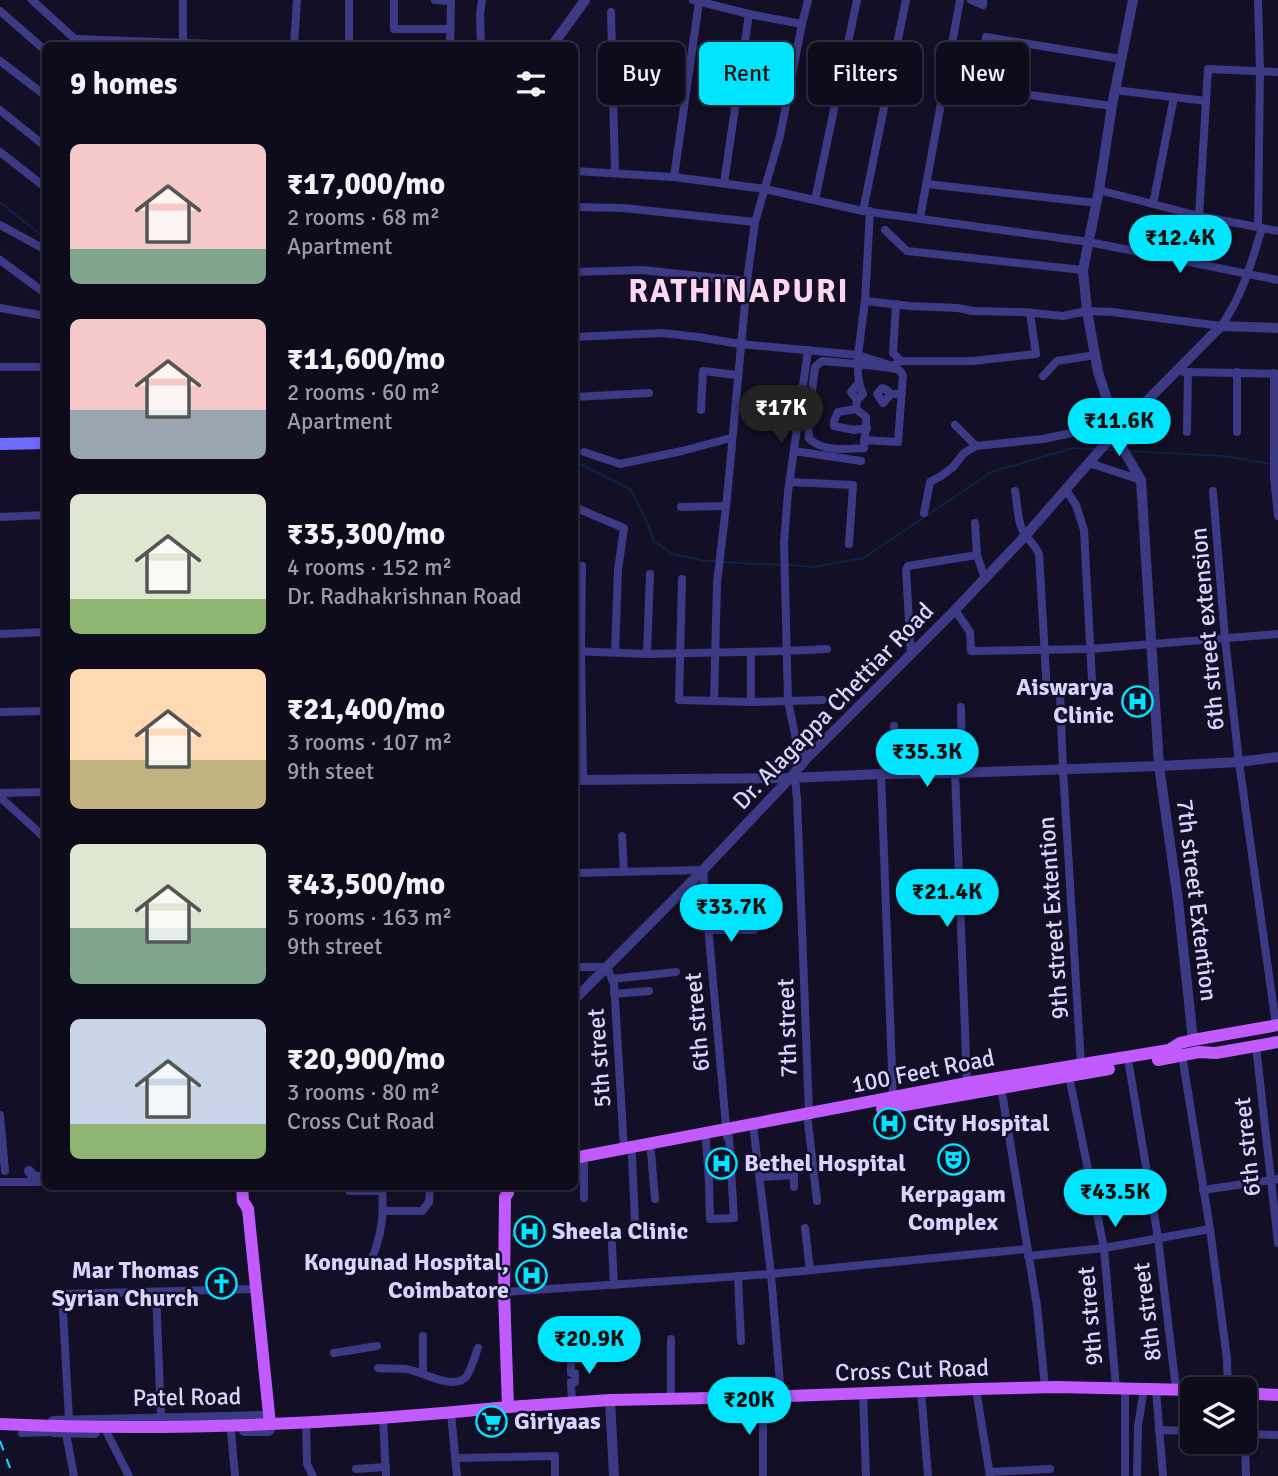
<!DOCTYPE html>
<meta charset="utf-8">
<style>
:root{--surface:#0e0b1c;--page:#1c1929;--text:#f1f3f6;--muted:#9b9ba3;--line:#2e2b3b;--accent:#00e5ff}
body{margin:0;font-family:Signika,sans-serif;background:var(--page);color:var(--text);height:100vh;display:flex;flex-direction:column;font-size:26px;white-space:nowrap}
*{box-sizing:border-box;margin:0}
p{font-size:23px;color:var(--muted)}
.icon{flex:none;width:38px;height:38px;fill:none;stroke:currentColor;stroke-width:2;stroke-linecap:round;stroke-linejoin:round}
.map{position:relative;flex:1;overflow:hidden}
.details{position:absolute;left:42px;top:42px;width:536px;height:1148px;display:flex;flex-direction:column;background:var(--surface);border-radius:10px;box-shadow:0 4px 10px #0003,0 0 0 2px var(--line)}
.details>*{flex:none}
.guide{position:absolute;left:598px;top:42px;width:574px;height:63px;display:flex;gap:14px}
.tools{position:absolute;left:1180px;top:1377px;display:grid;gap:14px}
.tools a{display:grid;place-items:center;width:77px;height:77px;border-radius:10px;background:var(--surface);box-shadow:0 4px 10px #0003,0 0 0 2px var(--line);font-size:35px}
.price{position:absolute;translate:-50% -60px;padding:0 16px;border-radius:24px;background:var(--accent);color:#111;font-size:23px;line-height:46px;filter:drop-shadow(0 2px 4px #0008)}
.price::after{content:'';position:absolute;left:50%;top:42px;width:21px;height:16px;margin-left:-10px;background:inherit;clip-path:polygon(0 0,100% 0,50% 100%)}
.price.active{background:#222;color:#fff}
ul{padding:0;list-style:none}
li{display:flex;align-items:center;gap:21px;height:175px;padding:0 28px}
li span{display:grid;place-items:center;flex:none;width:196px;height:140px;border-radius:10px;color:#555}
li>.icon{margin-inline-start:auto}
span .icon{width:84px;height:84px;fill:#fffc;stroke-width:1}
li b{font-size:30px}
h2{display:flex;justify-content:space-between;align-items:center;height:84px;padding:0 28px;font-size:30px}
.pill{padding:0 24px;border-radius:10px;background:var(--surface);box-shadow:0 4px 10px #0003,0 0 0 2px var(--line);font-size:24px;line-height:63px}
.pill.active{background:var(--accent);color:#111}
.map>svg:first-child{display:block}
.lines{fill:none;stroke-linecap:round;stroke-linejoin:round}
.stream{stroke:#0c2248;stroke-width:2}
.minor{stroke:#3d3a85;stroke-width:8}
.tertiary{stroke:#3d3a85;stroke-width:10}
.secondary{stroke:#6f6bff;stroke-width:12}
.primary{stroke:#c25bff;stroke-width:12}
.rail{stroke:#00e5ff;stroke-width:2;stroke-dasharray:10 9;stroke-linecap:butt}
.labels{text-anchor:middle;dominant-baseline:central;stroke-width:5;stroke-linejoin:round;paint-order:stroke}
.street-label{font-size:24px;fill:#d9d4ff;stroke:#130f26}
.poi-label{font-size:24px;font-weight:bold;fill:#d9d4ff;stroke:#130f26;text-anchor:start}
.district-label{font-size:32px;font-weight:bold;letter-spacing:2px;fill:#ffd6f0;stroke:#130f26}
</style>
<div class="map">
<svg width="1278" height="1476" viewBox="0 0 1278 1476">
<rect width="100%" height="100%" fill="#130f26"/>
<g class="lines">
<!-- stream -->
<g class="stream">
<polyline points="0,202 46,239"/>
<polyline points="1105,450 1117,450"/>
<polyline points="1129,451 1225,456 1270,464"/>
<polyline points="574,461 630,489 643,513 654,541 672,554 706,561 717,561"/>
<polyline points="722,562 780,565"/>
<polyline points="789,565 813,567 864,558 991,472 1073,448 1096,449"/>
</g>
<!-- minor -->
<g class="minor">
<polyline points="32,0 75,39 242,45 294,45"/>
<polyline points="183,0 183,46"/>
<polyline points="349,0 349,46"/>
<polyline points="394,0 394,29 450,29"/>
<polyline points="435,0 451,1 450,46"/>
<polyline points="693,0 749,14 802,24"/>
<polyline points="971,0 983,5 983,0"/>
<polyline points="0,11 46,51"/>
<polyline points="611,12 615,173"/>
<polyline points="294,46 297,0"/>
<polyline points="481,46 480,15 482,0"/>
<polyline points="0,61 46,96"/>
<polyline points="1115,90 1206,101"/>
<polyline points="1112,106 978,88 986,37 1121,59"/>
<polyline points="0,110 46,147"/>
<polyline points="0,152 46,188"/>
<polyline points="574,171 674,177 765,189 863,211 1089,242 1278,280"/>
<polyline points="674,177 699,2"/>
<polyline points="724,183 749,14"/>
<polyline points="927,184 1097,203"/>
<polyline points="1099,190 1199,216 1278,231"/>
<polyline points="815,200 857,0"/>
<polyline points="1153,204 1174,97"/>
<polyline points="574,207 623,208 755,222"/>
<polyline points="863,211 906,0"/>
<polyline points="1199,216 1208,69 1278,72"/>
<polyline points="920,218 960,0"/>
<polyline points="0,225 46,250"/>
<polyline points="1258,226 1260,71 1258,0"/>
<polyline points="885,230 907,251 1083,270"/>
<polyline points="0,260 46,294"/>
<polyline points="574,272 642,270 747,281"/>
<polyline points="865,301 870,211"/>
<polyline points="896,304 893,353 901,361"/>
<polyline points="0,308 46,316"/>
<path d="M574,337L662,333L698,337L740,344L858,355L865,301L910,306L958,308L973,311L1023,312L1063,316L1087,311L1112,312L1221,326C1242,297 1252,261 1262,228"/>
<polyline points="0,367 46,367"/>
<polyline points="1184,372 1188,372 1187,432"/>
<polyline points="1188,372 1278,374"/>
<polyline points="1274,373 1274,477 1278,516"/>
<polyline points="1043,376 1057,361 1095,355"/>
<polyline points="891,394 883,403 877,394 882,388 887,390 891,394 902,394"/>
<polyline points="574,397 649,393"/>
<polyline points="857,400 851,392 858,384"/>
<polyline points="856,409 838,412 834,421 834,426 854,430 867,428"/>
<polyline points="701,410 703,371 737,375"/>
<polyline points="955,425 976,446"/>
<polyline points="1237,432 1237,372"/>
<path d="M864,440L898,442L903,375C902,374 901,372 900,371C895,367 834,362 822,361L815,367L808,424L809,439C825,452 845,449 864,448C864,437 867,428 866,417L856,409L857,400L863,394C857,382 858,369 858,355L892,366L901,361H973L1036,354L1030,313"/>
<polyline points="794,451 861,461"/>
<polyline points="584,452 620,464 682,451 731,438"/>
<polyline points="1089,463 1141,480"/>
<polyline points="790,482 853,485 849,544"/>
<polyline points="1066,490 1076,505 1084,530 1092,680"/>
<path d="M1015,491C1018,505 1017,525 1026,536C1032,544 1034,543 1039,554L1047,692L1060,693L1063,769L1081,1065"/>
<polyline points="1213,491 1225,639 1239,762 1276,1025"/>
<polyline points="574,507 624,528 618,570 615,652"/>
<polyline points="681,507 725,506"/>
<polyline points="924,513 930,482 941,476 953,467 964,453 976,446 1043,439 1115,424"/>
<polyline points="0,517 46,515"/>
<polyline points="975,523 977,555 985,579"/>
<polyline points="582,566 581,651 583,780"/>
<polyline points="682,579 679,700 751,702 823,700"/>
<polyline points="955,610 970,632 971,651 1090,649 1278,634"/>
<polyline points="0,634 46,632"/>
<polyline points="574,651 647,654 787,651 827,649"/>
<polyline points="751,652 751,702"/>
<polyline points="647,654 650,574"/>
<polyline points="911,655 906,570 908,566 977,555"/>
<polyline points="714,701 717,583 727,498 747,281 755,222 780,136 802,24 808,0"/>
<polyline points="961,707 962,773"/>
<polyline points="0,712 46,711"/>
<polyline points="894,726 896,774"/>
<polyline points="807,758 797,744 788,701 784,543 788,492 808,350"/>
<polyline points="955,773 967,1083"/>
<polyline points="881,774 893,1098"/>
<polyline points="791,778 795,779 797,798 809,1114"/>
<polyline points="0,793 46,792"/>
<polyline points="0,797 46,839"/>
<polyline points="622,836 624,872"/>
<polyline points="574,873 703,870 727,1137"/>
<polyline points="708,930 754,930"/>
<polyline points="574,967 607,967 614,984 624,1149"/>
<polyline points="612,979 676,972"/>
<polyline points="614,994 649,991"/>
<polyline points="1256,1046 1278,1243"/>
<polyline points="1182,1055 1210,1229 1227,1359 1228,1390"/>
<polyline points="1129,1065 1158,1238 1176,1389"/>
<polyline points="1069,1076 1104,1248 1116,1388"/>
<polyline points="1001,1087 1037,1306 1045,1387"/>
<polyline points="0,1115 5,1171"/>
<polyline points="808,1122 817,1201"/>
<polyline points="753,1124 771,1274 781,1396"/>
<polyline points="706,1141 709,1181 710,1219 734,1218 729,1137"/>
<polyline points="651,1152 655,1199"/>
<polyline points="632,1155 635,1223"/>
<polyline points="584,1164 584,1198"/>
<polyline points="760,1177 794,1175 794,1187"/>
<polyline points="0,1182 43,1182"/>
<polyline points="348,1186 349,1191 383,1191"/>
<polyline points="1203,1190 1278,1179"/>
<polyline points="384,1211 422,1211 429,1202 430,1186"/>
<polyline points="805,1228 810,1270"/>
<polyline points="612,1244 614,1285"/>
<polyline points="1028,1256 1104,1248 1210,1229"/>
<path d="M370,1264C382,1233 384,1219 382,1186"/>
<polyline points="738,1276 741,1341"/>
<polyline points="156,1292 161,1419"/>
<polyline points="504,1292 771,1274 1027,1249"/>
<polyline points="423,1336 423,1372"/>
<polyline points="671,1339 671,1399"/>
<polyline points="571,1352 571,1373 575,1373 575,1382 571,1382 572,1402"/>
<polyline points="334,1353 377,1346"/>
<path d="M378,1368C388,1369 397,1368 406,1369C422,1371 451,1390 465,1378C470,1374 475,1355 478,1348"/>
<polyline points="1125,1388 1125,1476"/>
<polyline points="976,1389 990,1476"/>
<polyline points="1156,1389 1163,1476"/>
<polyline points="921,1390 928,1476"/>
<polyline points="863,1392 866,1476"/>
<polyline points="763,1397 763,1476"/>
<polyline points="451,1413 457,1476"/>
<polyline points="383,1418 386,1476"/>
<polyline points="69,1420 62,1294 255,1289"/>
<polyline points="306,1422 307,1464 313,1476"/>
<polyline points="1159,1430 1192,1431"/>
<polyline points="231,1431 235,1476"/>
<polyline points="22,1433 53,1432"/>
<polyline points="66,1433 74,1476"/>
<polyline points="107,1433 129,1476"/>
<polyline points="1244,1434 1278,1435"/>
<polyline points="1245,1434 1246,1476"/>
<polyline points="455,1458 555,1456 555,1476"/>
<polyline points="356,1469 386,1467"/>
<polyline points="990,1472 1050,1469"/>
<polyline points="1137,1476 1138,1426 1144,1388"/>
</g>
<!-- tertiary -->
<g class="tertiary">
<polyline points="1133,0 1112,106 1099,190 1083,270 1087,311 1098,372 1115,424 1114,434 1141,480 1159,766 1178,900 1193,1040"/>
<polyline points="552,46 585,0"/>
<polyline points="574,780 790,778 881,774 955,773 1159,766 1239,762 1278,757"/>
<polyline points="574,1000 703,870 790,778 807,758 955,610 1026,535 1114,434 1221,326 1278,328"/>
<polyline points="29,1171 34,1177 46,1177"/>
<polyline points="610,1400 614,1476"/>
<polyline points="244,1431 269,1431 270,1429 270,1424"/>
<polyline points="95,1433 53,1432 53,1421 269,1416"/>
</g>
<!-- secondary -->
<polyline class="secondary" points="0,444 46,443"/>
<!-- primary -->
<g class="primary">
<polyline points="1158,1060 1199,1052 1216,1053 1278,1042"/>
<polyline points="882,1109 1109,1069"/>
<polyline points="574,1158 967,1083 1169,1050 1180,1043 1193,1040 1278,1025"/>
<polyline points="242,1186 243,1201 248,1209 270,1424"/>
<polyline points="1244,1393 1278,1395"/>
<polyline points="508,1407 610,1400 763,1397 976,1389 1056,1387 1192,1390"/>
<path d="M0,1424C169,1432 339,1424 508,1407L504,1292L505,1197L508,1193V1186"/>
</g>
<!-- rail -->
<polyline class="rail" points="0,1441 13,1476"/>
</g>
<!-- icons -->
<defs>
<symbol id="hospital-ring" viewBox="-11 -11 22 22"><circle r="9.5" fill="#130f26" stroke="#00e5ff" stroke-width="1.5"/><path d="M-5-5h3v3.5h4V-5h3V5h-3V1.5h-4V5h-3Z" fill="#00e5ff"/></symbol>
<symbol id="theatre-ring" viewBox="-11 -11 22 22"><circle r="9.5" fill="#130f26" stroke="#00e5ff" stroke-width="1.5"/><path d="M-5-5.5Q0-4 5-5.5V0Q5 5 0 6Q-5 5-5 0ZM-3.3-2.5H-1v1.5H-3.3ZM1-2.5H3.3v1.5H1ZM-2.8 1Q0 5.5 2.8 1Z" fill="#00e5ff"/></symbol>
<symbol id="church-ring" viewBox="-11 -11 22 22"><circle r="9.5" fill="#130f26" stroke="#00e5ff" stroke-width="1.5"/><path d="M-1.2-6h2.4v3.5h3.3v2.4h-3.3V6h-2.4V-.1h-3.3v-2.4h3.3Z" fill="#00e5ff"/></symbol>
<symbol id="supermarket-ring" viewBox="-11 -11 22 22"><circle r="9.5" fill="#130f26" stroke="#00e5ff" stroke-width="1.5"/><path d="M-6-5.5h2.5l.6 2H6L4.5 2H-2.5L-4.4-4H-6ZM-1.5 3.2a1.3 1.3 0 1 0 .1 0ZM3 3.2a1.3 1.3 0 1 0 .1 0Z" fill="#00e5ff"/></symbol>
</defs>
<g fill-rule="evenodd">
<use href="#hospital-ring" x="1120" y="684" width="35" height="35"/>
<use href="#hospital-ring" x="872" y="1106" width="35" height="35"/>
<use href="#theatre-ring" x="936" y="1142" width="35" height="35"/>
<use href="#hospital-ring" x="704" y="1146" width="35" height="35"/>
<use href="#hospital-ring" x="512" y="1214" width="35" height="35"/>
<use href="#hospital-ring" x="514" y="1258" width="35" height="35"/>
<use href="#church-ring" x="204" y="1266" width="35" height="35"/>
<use href="#supermarket-ring" x="474" y="1404" width="35" height="35"/>
</g>
<g class="labels">
<!-- street labels -->
<g class="street-label">
<text transform="translate(1207 629) rotate(-95)">6th street extension</text>
<text transform="translate(833 706) rotate(-46)">Dr. Alagappa Chettiar Road</text>
<text transform="translate(1197 900) rotate(83)">7th street Extention</text>
<text transform="translate(1053 918) rotate(-94)">9th street Extention</text>
<text transform="translate(697 1022) rotate(-95)">6th street</text>
<text transform="translate(787 1028) rotate(-92)">7th street</text>
<text transform="translate(599 1058) rotate(-94)">5th street</text>
<text transform="translate(923 1071) rotate(-11)">100 Feet Road</text>
<text transform="translate(1247 1147) rotate(-96)">6th street</text>
<text transform="translate(1147 1312) rotate(-97)">8th street</text>
<text transform="translate(1090 1316) rotate(-95)">9th street</text>
<text transform="translate(912 1370) rotate(-2)">Cross Cut Road</text>
<text transform="translate(187 1397) rotate(-1)">Patel Road</text>
</g>
<!-- poi labels -->
<g class="poi-label">
<text x="1114" y="687" text-anchor="end">Aiswarya<tspan x="1114" dy="28">Clinic</tspan></text>
<text x="913" y="1123">City Hospital</text>
<text x="744" y="1163">Bethel Hospital</text>
<text x="953" y="1194" text-anchor="middle">Kerpagam<tspan x="953" dy="28">Complex</tspan></text>
<text x="552" y="1231">Sheela Clinic</text>
<text x="509" y="1262" text-anchor="end">Kongunad Hospital,<tspan x="509" dy="28">Coimbatore</tspan></text>
<text x="199" y="1270" text-anchor="end">Mar Thomas<tspan x="199" dy="28">Syrian Church</tspan></text>
<text x="514" y="1421">Giriyaas</text>
</g>
<!-- district labels -->
<g class="district-label">
<text x="739" y="291">RATHINAPURI</text>
</g>
</g>
</svg>
<div class="tools">
<a><svg class="icon" aria-label="layers" viewBox="0 0 24 24"><path d="M12 4l9 5-9 5-9-5zM3 14l9 5 9-5"/></svg></a>
</div>
<b class="price" style="left:1180px;top:275px">₹12.4K</b>
<b class="price active" style="left:781px;top:445px">₹17K</b>
<b class="price" style="left:1119px;top:458px">₹11.6K</b>
<b class="price" style="left:927px;top:789px">₹35.3K</b>
<b class="price" style="left:947px;top:929px">₹21.4K</b>
<b class="price" style="left:731px;top:944px">₹33.7K</b>
<b class="price" style="left:1115px;top:1229px">₹43.5K</b>
<b class="price" style="left:589px;top:1376px">₹20.9K</b>
<b class="price" style="left:749px;top:1437px">₹20K</b>
<div class="guide">
<a class="pill">Buy</a>
<a class="pill active">Rent</a>
<a class="pill">Filters</a>
<a class="pill">New</a>
</div>
<section class="details">
<h2>9 homes<svg class="icon" aria-label="filters" viewBox="0 0 24 24"><path d="M4 7h16M4 17h16"/><circle cx="9" cy="7" r="2"/><circle cx="15" cy="17" r="2"/></svg></h2>
<ul>
<li><span style="background:linear-gradient(#f6c9c9 75%,#7fa58c 0)"><svg class="icon" aria-label="home" viewBox="0 0 24 24"><path d="M3 11l9-7 9 7M6 9v11h12V9"/></svg></span><div><b>₹17,000/mo</b><p>2 rooms · 68 m²</p><p>Apartment</p></div></li>
<li><span style="background:linear-gradient(#f6c9c9 65%,#9aa5b1 0)"><svg class="icon" aria-label="home" viewBox="0 0 24 24"><path d="M3 11l9-7 9 7M6 9v11h12V9"/></svg></span><div><b>₹11,600/mo</b><p>2 rooms · 60 m²</p><p>Apartment</p></div></li>
<li><span style="background:linear-gradient(#dfe7d0 75%,#8fb573 0)"><svg class="icon" aria-label="home" viewBox="0 0 24 24"><path d="M3 11l9-7 9 7M6 9v11h12V9"/></svg></span><div><b>₹35,300/mo</b><p>4 rooms · 152 m²</p><p>Dr. Radhakrishnan Road</p></div></li>
<li><span style="background:linear-gradient(#ffd9b3 65%,#c2b280 0)"><svg class="icon" aria-label="home" viewBox="0 0 24 24"><path d="M3 11l9-7 9 7M6 9v11h12V9"/></svg></span><div><b>₹21,400/mo</b><p>3 rooms · 107 m²</p><p>9th steet</p></div></li>
<li><span style="background:linear-gradient(#dfe7d0 60%,#7fa58c 0)"><svg class="icon" aria-label="home" viewBox="0 0 24 24"><path d="M3 11l9-7 9 7M6 9v11h12V9"/></svg></span><div><b>₹43,500/mo</b><p>5 rooms · 163 m²</p><p>9th street</p></div></li>
<li><span style="background:linear-gradient(#c9d6e8 75%,#8fb573 0)"><svg class="icon" aria-label="home" viewBox="0 0 24 24"><path d="M3 11l9-7 9 7M6 9v11h12V9"/></svg></span><div><b>₹20,900/mo</b><p>3 rooms · 80 m²</p><p>Cross Cut Road</p></div></li>
</ul>
</section>
</div>
